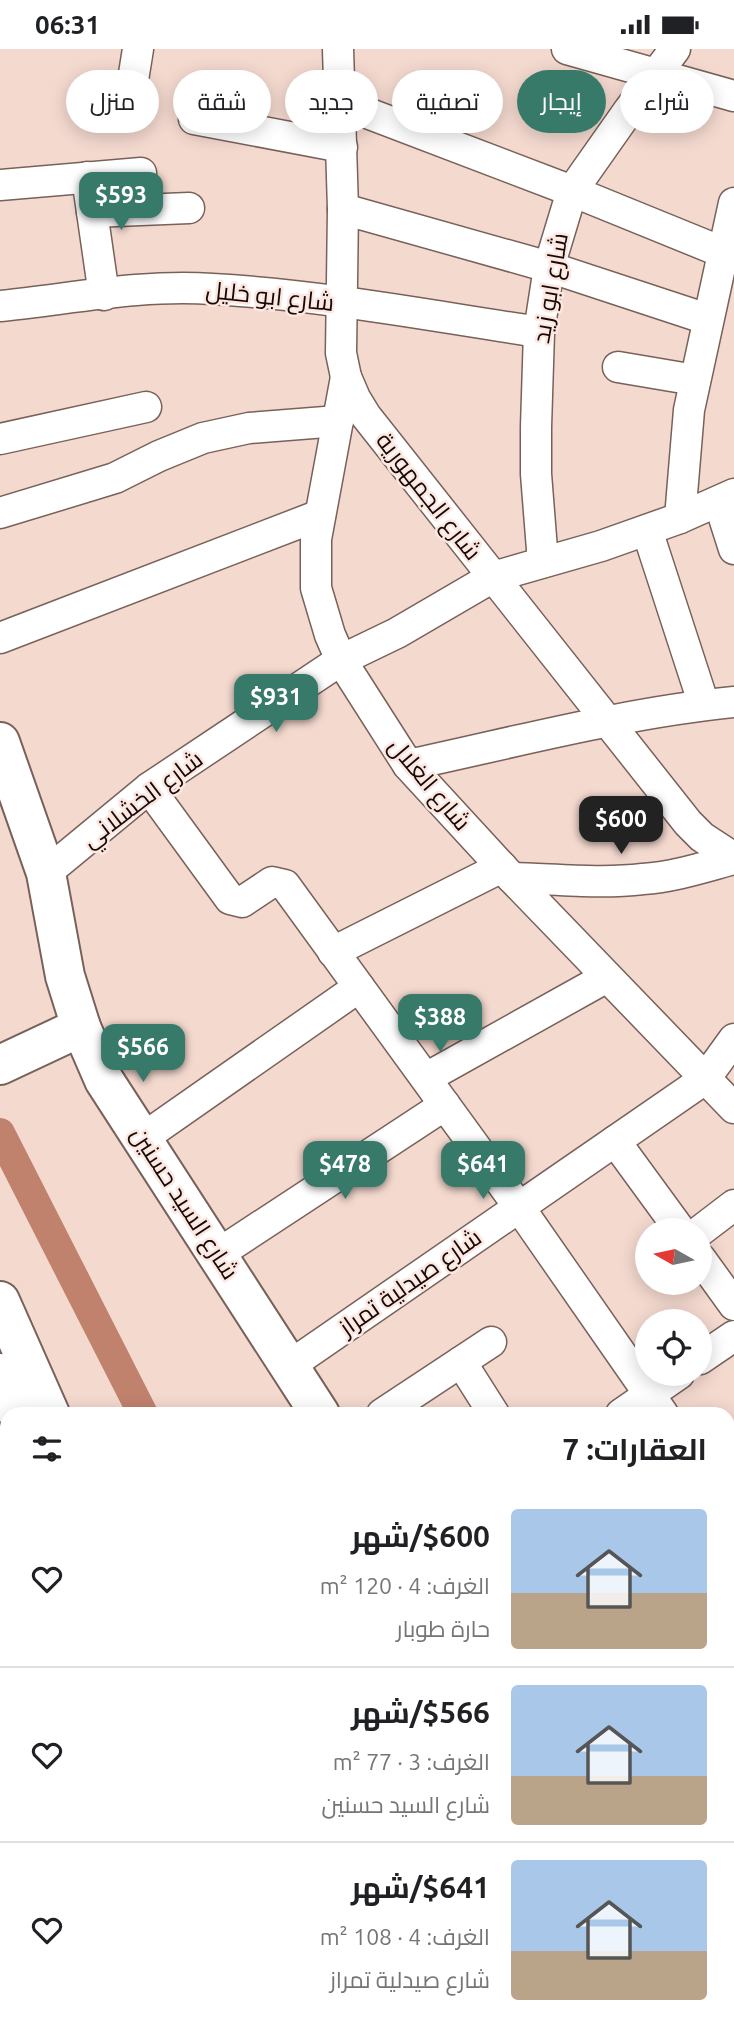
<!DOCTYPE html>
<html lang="ar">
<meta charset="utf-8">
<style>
:root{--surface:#fff;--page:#f2f2f2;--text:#202124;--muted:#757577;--line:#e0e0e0;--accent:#387a6a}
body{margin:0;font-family:Ubuntu,Cairo,sans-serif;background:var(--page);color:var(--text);direction:rtl;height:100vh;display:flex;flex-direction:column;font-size:26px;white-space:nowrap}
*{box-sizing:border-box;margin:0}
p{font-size:23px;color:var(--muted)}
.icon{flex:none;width:38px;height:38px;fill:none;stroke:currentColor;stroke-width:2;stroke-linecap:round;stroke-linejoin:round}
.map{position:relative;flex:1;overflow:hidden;direction:ltr}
.details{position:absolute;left:0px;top:1358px;width:735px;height:623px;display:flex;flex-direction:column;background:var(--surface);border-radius:21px 21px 0 0;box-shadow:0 4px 18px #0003;direction:rtl}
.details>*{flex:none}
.top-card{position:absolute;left:21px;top:21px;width:693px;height:63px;direction:rtl;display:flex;gap:14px}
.needle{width:46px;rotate:279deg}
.fabs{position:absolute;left:635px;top:1169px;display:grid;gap:14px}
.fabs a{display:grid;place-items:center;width:77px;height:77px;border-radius:50%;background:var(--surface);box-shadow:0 4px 18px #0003;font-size:35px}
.price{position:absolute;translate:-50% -60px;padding:0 16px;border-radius:14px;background:var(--accent);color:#fff;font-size:23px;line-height:46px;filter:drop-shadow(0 2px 4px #0008)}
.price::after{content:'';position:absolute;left:50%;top:42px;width:21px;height:16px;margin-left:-10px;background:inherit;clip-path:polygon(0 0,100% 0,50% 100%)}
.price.current{background:#222;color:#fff}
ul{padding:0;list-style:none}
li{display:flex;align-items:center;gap:21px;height:175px;padding:0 28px}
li+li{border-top:2px solid var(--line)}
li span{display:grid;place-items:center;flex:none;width:196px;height:140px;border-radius:7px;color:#555}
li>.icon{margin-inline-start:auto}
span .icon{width:84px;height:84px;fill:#fffc;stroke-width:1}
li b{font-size:30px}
h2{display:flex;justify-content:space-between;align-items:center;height:84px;padding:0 28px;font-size:30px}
.pill{padding:0 24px;border-radius:32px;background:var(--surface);box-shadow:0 4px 18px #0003;font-size:24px;line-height:63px}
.pill.current{background:var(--accent);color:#fff}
.status{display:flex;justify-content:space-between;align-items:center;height:49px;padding:0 35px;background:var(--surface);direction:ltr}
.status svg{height:19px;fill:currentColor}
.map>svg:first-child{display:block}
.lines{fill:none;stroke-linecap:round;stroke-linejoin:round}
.canal{stroke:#c1826d;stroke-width:30}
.street-casing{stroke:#786159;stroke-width:33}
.secondary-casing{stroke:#786159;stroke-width:42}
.street{stroke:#fff;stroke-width:30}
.secondary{stroke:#fff;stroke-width:38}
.rail{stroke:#433632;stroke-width:5;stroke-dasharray:10 5;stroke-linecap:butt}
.labels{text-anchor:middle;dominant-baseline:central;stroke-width:5;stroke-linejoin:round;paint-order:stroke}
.street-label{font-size:24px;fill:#130a08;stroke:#fde7e0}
</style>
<div class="status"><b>06:31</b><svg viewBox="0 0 49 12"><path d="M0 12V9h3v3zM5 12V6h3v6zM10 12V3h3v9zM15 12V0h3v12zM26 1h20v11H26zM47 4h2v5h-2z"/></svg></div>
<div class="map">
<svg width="734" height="1981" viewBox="0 0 734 1981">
<rect width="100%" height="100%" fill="#f4d9cf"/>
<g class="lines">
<!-- canal -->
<polyline class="canal" points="0,1084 143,1365"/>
<defs>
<g id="street">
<polyline points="338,0 343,160 341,304 346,328 355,349 366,367 688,774 702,788 734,809"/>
<polyline points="567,0 734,47"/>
<polyline points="341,54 572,142 722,203"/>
<polyline points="129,56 138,0"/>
<polyline points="194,70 342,98"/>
<polyline points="87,128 104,246"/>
<polyline points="0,136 141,124"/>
<polyline points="343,160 549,218 707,270"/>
<polyline points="92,163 189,159"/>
<path d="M0,257C70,250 142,235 212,240C322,246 431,267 539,283"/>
<polyline points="618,318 695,331"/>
<polyline points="346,328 316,490 316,539 330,586 341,611 408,716 512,829 734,1059"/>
<polyline points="0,390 146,358"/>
<polyline points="719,453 734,500"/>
<polyline points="0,464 115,429 159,407 203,389 249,379 338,372"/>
<polyline points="680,469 689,361 734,154"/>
<polyline points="647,481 704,656"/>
<polyline points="543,513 536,425 536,378 539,283 549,218 572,142 629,61 675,0"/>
<polyline points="0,589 320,466"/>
<path d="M408,716C516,693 624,664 734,653"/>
<polyline points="149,739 230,850 242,853 272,833 285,836 519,1158 663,1365"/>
<polyline points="46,824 149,739 341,611 397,584 493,528 601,497 680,469 734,445"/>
<path d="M512,829C555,830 600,835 643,830C674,828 704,818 734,810"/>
<polyline points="333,903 502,818"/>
<polyline points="426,1029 607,928"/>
<polyline points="143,1089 359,938"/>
<polyline points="615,1092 680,1181"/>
<polyline points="700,1182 734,1156"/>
<polyline points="218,1205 445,1056"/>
<polyline points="700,1209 734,1256"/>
<polyline points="700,1310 734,1287"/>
<polyline points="461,1313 494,1365"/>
<polyline points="289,1317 705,1030 734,990"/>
<polyline points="382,1365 491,1293"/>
<polyline points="621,1365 679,1325"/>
<polyline points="0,1424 7,1422"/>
<polyline points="728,1457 734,1465"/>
<polyline points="0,1608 7,1604"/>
<polyline points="0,1919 7,1914"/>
<polyline points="83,1974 88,1981"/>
<polyline points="586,1974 591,1981"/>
<polyline points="132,1981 143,1974"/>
</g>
<g id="secondary">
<polyline points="0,693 46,824 65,927 81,978 104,1031 320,1365"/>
<polyline points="0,1016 81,978"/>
<polyline points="0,1252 50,1365"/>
<polyline points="0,1324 18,1365"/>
<polyline points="728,1500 734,1497"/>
<polyline points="294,1974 296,1981"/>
<polyline points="332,1974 337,1981"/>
<polyline points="385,1974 392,1981"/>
</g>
</defs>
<!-- street casing -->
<use href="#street" class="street-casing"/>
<!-- secondary casing -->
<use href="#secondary" class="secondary-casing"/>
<!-- street -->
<use href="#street" class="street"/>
<!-- secondary -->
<use href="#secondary" class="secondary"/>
<!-- rail -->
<g class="rail">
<polyline points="728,1790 734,1786"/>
<polyline points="728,1812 734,1808"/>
<polyline points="450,1981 460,1974"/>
<polyline points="480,1981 491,1974"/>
</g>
</g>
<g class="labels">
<!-- street labels -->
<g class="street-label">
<text transform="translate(550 239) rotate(-80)">شارع ابو زيد</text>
<text transform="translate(270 247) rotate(6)">شارع ابو خليل</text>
<text transform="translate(429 447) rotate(52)">شارع الجمهورية</text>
<text transform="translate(430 735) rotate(50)">شارع الغلال</text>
<text transform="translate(142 750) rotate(-37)">شارع الخشلاني</text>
<text transform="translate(185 1154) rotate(57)">شارع السيد حسنين</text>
<text transform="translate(410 1233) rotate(-35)">شارع صيدلية تمراز</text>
</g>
</g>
</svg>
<div class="fabs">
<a><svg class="needle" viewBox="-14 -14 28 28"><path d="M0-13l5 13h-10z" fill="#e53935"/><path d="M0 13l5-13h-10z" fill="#757577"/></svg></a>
<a><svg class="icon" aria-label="locate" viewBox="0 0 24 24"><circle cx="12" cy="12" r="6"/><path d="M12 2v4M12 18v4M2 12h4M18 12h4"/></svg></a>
</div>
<b class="price" style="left:121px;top:183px">$593</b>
<b class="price" style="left:276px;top:685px">$931</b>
<b class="price current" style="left:621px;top:807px">$600</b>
<b class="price" style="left:440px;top:1005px">$388</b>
<b class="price" style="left:143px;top:1035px">$566</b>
<b class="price" style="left:345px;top:1152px">$478</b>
<b class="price" style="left:483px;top:1152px">$641</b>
<div class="top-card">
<a class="pill">شراء</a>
<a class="pill current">إيجار</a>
<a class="pill">تصفية</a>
<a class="pill">جديد</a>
<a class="pill">شقة</a>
<a class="pill">منزل</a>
</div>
<section class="details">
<h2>العقارات: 7<svg class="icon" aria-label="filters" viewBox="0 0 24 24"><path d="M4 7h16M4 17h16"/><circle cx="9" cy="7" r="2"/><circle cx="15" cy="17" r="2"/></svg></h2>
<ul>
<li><span style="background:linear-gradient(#a9c7e8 60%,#b9a48a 0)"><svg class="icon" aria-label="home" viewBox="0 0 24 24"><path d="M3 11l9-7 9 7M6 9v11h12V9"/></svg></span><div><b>$600/شهر</b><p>الغرف: 4 · 120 m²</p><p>حارة طوبار</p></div><svg class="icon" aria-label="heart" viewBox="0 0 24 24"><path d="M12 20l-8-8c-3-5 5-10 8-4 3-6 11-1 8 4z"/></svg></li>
<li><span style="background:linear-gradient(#a9c7e8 65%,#b9a48a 0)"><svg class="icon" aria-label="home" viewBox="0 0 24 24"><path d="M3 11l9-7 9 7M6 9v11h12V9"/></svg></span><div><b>$566/شهر</b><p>الغرف: 3 · 77 m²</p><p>شارع السيد حسنين</p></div><svg class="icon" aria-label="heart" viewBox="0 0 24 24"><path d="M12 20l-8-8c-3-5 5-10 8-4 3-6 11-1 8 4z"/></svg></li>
<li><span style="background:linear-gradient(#a9c7e8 65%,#b9a48a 0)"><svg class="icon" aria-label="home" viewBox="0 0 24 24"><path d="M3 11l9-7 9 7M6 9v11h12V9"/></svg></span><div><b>$641/شهر</b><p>الغرف: 4 · 108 m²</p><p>شارع صيدلية تمراز</p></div><svg class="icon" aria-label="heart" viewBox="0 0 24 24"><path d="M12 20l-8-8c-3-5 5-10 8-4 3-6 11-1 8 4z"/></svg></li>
</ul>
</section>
</div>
